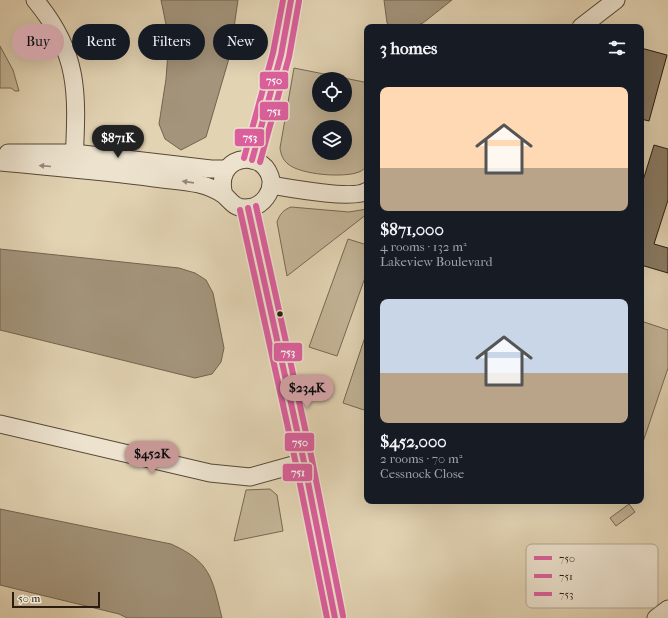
<!DOCTYPE html>
<meta charset="utf-8">
<style>
:root{--surface:#171b24;--page:#242831;--text:#f1f3f6;--muted:#9ea1a6;--accent:#c59692}
body{margin:0;font-family:"IM FELL French Canon",serif;background:var(--page);color:var(--text);height:100vh;display:flex;flex-direction:column;font-size:15px;white-space:nowrap}
*{box-sizing:border-box;margin:0}
p{font-size:13px;color:var(--muted)}
.icon{flex:none;width:22px;height:22px;fill:none;stroke:currentColor;stroke-width:2;stroke-linecap:round;stroke-linejoin:round}
.map{position:relative;flex:1;overflow:hidden}
.sheet{position:absolute;left:364px;top:24px;width:280px;height:480px;display:flex;flex-direction:column;background:var(--surface);border-radius:8px;box-shadow:0 4px 16px #0002}
.sheet>*{flex:none}
.guide{position:absolute;left:12px;top:24px;width:292px;height:36px;display:flex;gap:8px}
.controls{position:absolute;left:312px;top:72px;display:grid;gap:8px}
.controls a{display:grid;place-items:center;width:40px;height:40px;border-radius:50%;background:var(--surface);box-shadow:0 4px 16px #0002;font-size:20px}
.scale{position:absolute;left:12px;bottom:10px;width:88px;box-sizing:border-box;padding-left:4px;border:2px solid #291b0e;border-top:0;font-size:11px;line-height:14px;white-space:nowrap;color:#291b0e;-webkit-text-stroke:3px #ece2ce;paint-order:stroke}
.price{position:absolute;translate:-50% -34px;padding:0 9px;border-radius:14px;background:var(--accent);color:#111;font-size:13px;line-height:26px;filter:drop-shadow(0 1px 2px #0008)}
.price::after{content:'';position:absolute;left:50%;top:24px;width:12px;height:9px;margin-left:-6px;background:inherit;clip-path:polygon(0 0,100% 0,50% 100%)}
.price.active{background:#222;color:#fff}
ul{padding:0;list-style:none}
li{display:grid;align-content:center;gap:8px;height:212px;padding:0 16px}
li span{display:grid;place-items:center;height:124px;border-radius:8px;color:#555}
li>.icon{margin-inline-start:auto}
span .icon{width:72px;height:72px;fill:#fffc;stroke-width:1}
li b{font-size:17px}
h2{display:flex;justify-content:space-between;align-items:center;height:48px;padding:0 16px;font-size:17px}
.chip{padding:0 14px;border-radius:18px;background:var(--surface);box-shadow:0 4px 16px #0002;font-size:14px;line-height:36px}
.chip.active{background:var(--accent);color:#111}
.map>svg:first-child{display:block}
.green{fill:#c3b497;stroke:#766852;fill-rule:evenodd}
.water{fill:#a3947b;stroke:#72644f}
.building{fill:#897b64;stroke:#291b0e}
.lines{fill:none;stroke-linecap:round;stroke-linejoin:round}
.minor-casing{stroke:#574937;stroke-width:19}
.minor{stroke:#ece2ce;stroke-width:17}
.bus-1-casing{stroke:#ece2ce;stroke-width:9}
.bus-2-casing{stroke:#ece2ce;stroke-width:9}
.bus-3-casing{stroke:#ece2ce;stroke-width:9}
.bus-1{stroke:#db5f9c;stroke-width:6}
.bus-2{stroke:#db5f9c;stroke-width:6}
.bus-3{stroke:#db5f9c;stroke-width:6}
.oneway{fill:#948878}
.bus-dot{fill:#291b0e;stroke:#ece2ce;stroke-width:1.5}
.key{fill:#ece2ce;stroke:#b2a694;stroke-width:1}
.key-label{font-size:11px;fill:#291b0e}
.line-badge{stroke:#ece2ce;stroke-width:1.5}
.badge-label{font-size:11px;text-anchor:middle;font-weight:bold;fill:#fff}
</style>
<div class="map">
<svg width="668" height="618" viewBox="0 0 668 618">
<rect width="100%" height="100%" fill="#e2d3b3"/>
<filter id="stains"><feTurbulence type="fractalNoise" baseFrequency=".005" numOctaves="4"/><feColorMatrix values="0 0 0 0 .2 0 0 0 0 .09 0 0 0 0 .02 0 0 0 .5 -.17"/></filter>
<radialGradient id="worn" r=".72"><stop offset=".6" stop-color="#630" stop-opacity="0"/><stop offset="1" stop-color="#630" stop-opacity=".3"/></radialGradient>
<!-- green -->
<g class="green">
<polygon points="0,46 13,70 19,91 15,91 11,88 0,88"/>
<path d="M294,68L364,82L367,88V166C365,168 362,171 359,172C344,178 301,175 288,164C283,160 281,155 280,148ZM319,79H345V105H319ZM319,127H345V153H319Z"/>
<path d="M291,207L349,212L367,209V214L287,276L277,222C280,214 283,210 291,207Z"/>
<polygon points="348,239 367,245 367,272 337,356 309,347"/>
<polygon points="641,321 668,330 668,368 641,448"/>
<polygon points="367,331 367,411 343,403"/>
<polygon points="270,489 277,495 283,531 234,541 246,490"/>
<polygon points="629,504 635,512 616,526 610,518"/>
</g>
<!-- water -->
<g class="water">
<polygon points="161,0 238,0 230,55 206,137 181,150 165,139 159,124 166,79 169,39"/>
<polygon points="384,0 452,0 423,23 411,27 392,27 387,23"/>
<polygon points="0,249 179,268 195,273 206,280 213,293 224,348 221,362 212,374 195,378 0,330"/>
<path d="M0,509L171,544C211,562 212,578 222,618H127L119,614L0,585Z"/>
</g>
<!-- building -->
<g class="building">
<polygon points="641,48 667,55 649,121 641,119"/>
<polygon points="654,145 668,149 668,200 654,244 668,248 668,273 641,265 641,187"/>
</g>
<g class="lines">
<defs>
<g id="minor">
<path d="M35,0C81,55 77,96 74,163"/>
<polyline points="581,27 616,0"/>
<polyline points="8,153 74,153 211,169 226,169"/>
<polyline points="252,160 281,55 291,0"/>
<path d="M0,162C51,167 103,171 154,178C169,180 184,181 199,184C207,186 217,190 224,195C232,202 234,208 246,208C262,208 275,191 270,176C260,147 213,157 224,195"/>
<path d="M271,185C289,188 354,200 367,191"/>
<polyline points="248,208 304,462 335,618"/>
<polyline points="0,424 210,473 250,477 304,462"/>
<polyline points="656,618 668,609"/>
</g>
</defs>
<!-- minor casing -->
<use href="#minor" class="minor-casing"/>
<!-- minor -->
<use href="#minor" class="minor"/>
<defs>
<g id="bus-1">
<polyline points="252,160 281,55 291,0"/>
<polyline points="248,208 304,462 335,618"/>
</g>
<g id="bus-2">
<polyline points="260,162 289,57 299,1"/>
<polyline points="240,210 296,464 327,618"/>
</g>
<g id="bus-3">
<polyline points="244,158 273,53 283,0"/>
<polyline points="256,206 312,460 343,616"/>
</g>
</defs>
<!-- bus-1 casing -->
<use href="#bus-1" class="bus-1-casing"/>
<!-- bus-2 casing -->
<use href="#bus-2" class="bus-2-casing"/>
<!-- bus-3 casing -->
<use href="#bus-3" class="bus-3-casing"/>
<!-- bus-1 -->
<use href="#bus-1" class="bus-1"/>
<!-- bus-2 -->
<use href="#bus-2" class="bus-2"/>
<!-- bus-3 -->
<use href="#bus-3" class="bus-3"/>
</g>
<!-- one-way arrows -->
<defs><path id="oneway-solid" d="M-6-.8H1V-3.2L6.5 0L1 3.2V.8H-6Z"/></defs>
<g class="oneway">
<use href="#oneway-solid" transform="translate(45 166) rotate(-175)"/>
<use href="#oneway-solid" transform="translate(188 182) rotate(-172)"/>
</g>
<!-- markers -->
<circle class="bus-dot" cx="280" cy="314" r="3.5"/>
<!-- legend -->
<rect x="526" y="544" width="132" height="64" rx="6" class="key"/>
<rect x="534" y="556" width="18" height="4" fill="#db5f9c"/>
<rect x="534" y="574" width="18" height="4" fill="#db5f9c"/>
<rect x="534" y="592" width="18" height="4" fill="#db5f9c"/>
<g class="key-label">
<text x="559" y="562">750</text>
<text x="559" y="580">751</text>
<text x="559" y="598">753</text>
</g>
<g class="line-badge">
<rect x="259" y="71" width="30" height="19" rx="4" fill="#db5f9c"/>
<rect x="259" y="101" width="30" height="20" rx="4" fill="#db5f9c"/>
<rect x="234" y="128" width="31" height="19" rx="4" fill="#db5f9c"/>
<rect x="273" y="342" width="30" height="20" rx="4" fill="#db5f9c"/>
<rect x="284" y="432" width="31" height="20" rx="4" fill="#db5f9c"/>
<rect x="282" y="463" width="31" height="19" rx="4" fill="#db5f9c"/>
</g>
<g class="badge-label">
<text x="274" y="84">750</text>
<text x="274" y="115">751</text>
<text x="250" y="141">753</text>
<text x="288" y="356">753</text>
<text x="300" y="446">750</text>
<text x="298" y="476">751</text>
</g>
<rect width="100%" height="100%" filter="url(#stains)"/>
<rect width="100%" height="100%" fill="url(#worn)"/>
</svg>
<div class="controls">
<a><svg class="icon" aria-label="locate" viewBox="0 0 24 24"><circle cx="12" cy="12" r="6"/><path d="M12 2v4M12 18v4M2 12h4M18 12h4"/></svg></a>
<a><svg class="icon" aria-label="layers" viewBox="0 0 24 24"><path d="M12 4l9 5-9 5-9-5zM3 14l9 5 9-5"/></svg></a>
</div>
<div class="scale">50 m</div>
<b class="price active" style="left:118px;top:159px">$871K</b>
<b class="price" style="left:307px;top:409px">$234K</b>
<b class="price" style="left:152px;top:475px">$452K</b>
<div class="guide">
<a class="chip active">Buy</a>
<a class="chip">Rent</a>
<a class="chip">Filters</a>
<a class="chip">New</a>
</div>
<section class="sheet">
<h2>3 homes<svg class="icon" aria-label="filters" viewBox="0 0 24 24"><path d="M4 7h16M4 17h16"/><circle cx="9" cy="7" r="2"/><circle cx="15" cy="17" r="2"/></svg></h2>
<ul>
<li><span style="background:linear-gradient(#ffd9b3 65%,#b9a48a 0)"><svg class="icon" aria-label="home" viewBox="0 0 24 24"><path d="M3 11l9-7 9 7M6 9v11h12V9"/></svg></span><div><b>$871,000</b><p>4 rooms · 132 m²</p><p>Lakeview Boulevard</p></div></li>
<li><span style="background:linear-gradient(#c9d6e8 60%,#b9a48a 0)"><svg class="icon" aria-label="home" viewBox="0 0 24 24"><path d="M3 11l9-7 9 7M6 9v11h12V9"/></svg></span><div><b>$452,000</b><p>2 rooms · 70 m²</p><p>Cessnock Close</p></div></li>
</ul>
</section>
</div>
